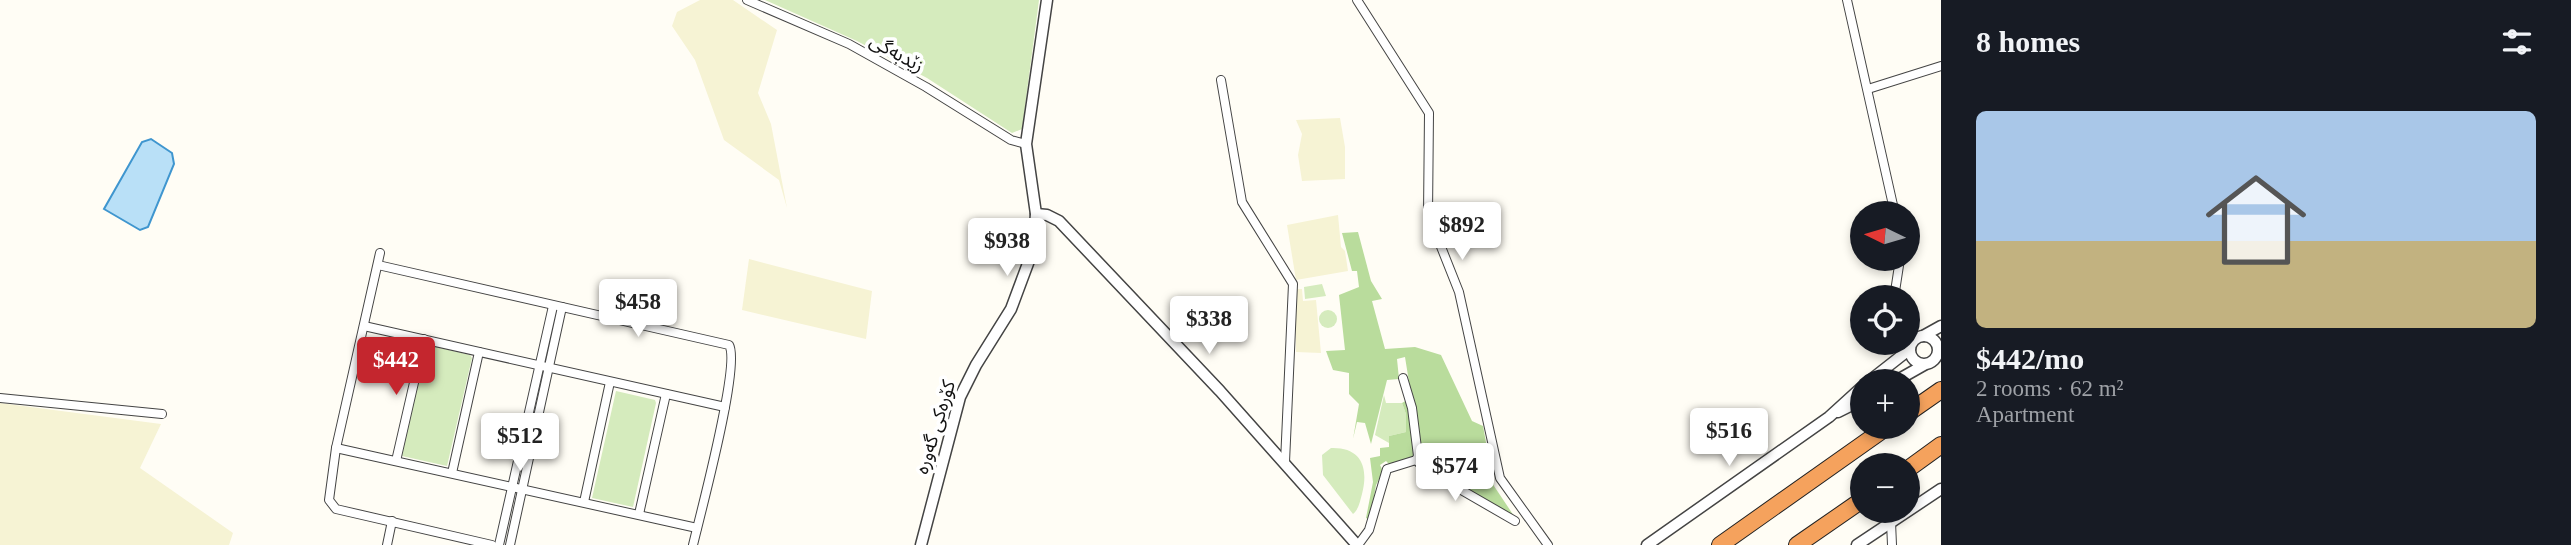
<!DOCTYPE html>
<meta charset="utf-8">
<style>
:root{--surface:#171b24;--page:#20242c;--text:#f1f3f6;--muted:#9ea1a6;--line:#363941;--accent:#c4262e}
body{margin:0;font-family:"Times New Roman","Noto Sans Arabic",serif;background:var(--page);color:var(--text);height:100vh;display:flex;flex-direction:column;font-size:26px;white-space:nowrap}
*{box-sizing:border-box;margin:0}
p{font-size:23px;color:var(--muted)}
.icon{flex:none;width:38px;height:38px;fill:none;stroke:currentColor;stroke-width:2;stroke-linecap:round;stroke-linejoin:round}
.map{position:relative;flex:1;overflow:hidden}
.sheet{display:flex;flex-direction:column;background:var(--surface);width:630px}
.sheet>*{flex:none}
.needle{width:46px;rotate:275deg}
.tools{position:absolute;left:1850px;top:201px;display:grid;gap:14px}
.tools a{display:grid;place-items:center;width:70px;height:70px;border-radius:50%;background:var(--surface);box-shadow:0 4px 10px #0003;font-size:35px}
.price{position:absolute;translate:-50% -60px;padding:0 16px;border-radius:7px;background:#fff;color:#222;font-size:23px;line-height:46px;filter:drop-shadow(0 2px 4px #0008)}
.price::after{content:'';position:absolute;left:50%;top:42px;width:21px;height:16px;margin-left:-10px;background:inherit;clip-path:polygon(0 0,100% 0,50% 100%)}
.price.active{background:var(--accent);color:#fff}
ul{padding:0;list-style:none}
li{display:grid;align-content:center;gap:14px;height:371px;padding:0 35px}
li+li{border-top:2px solid var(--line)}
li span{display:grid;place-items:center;height:217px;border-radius:10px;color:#555}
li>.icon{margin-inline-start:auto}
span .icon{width:126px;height:126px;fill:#fffc;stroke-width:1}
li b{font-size:30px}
h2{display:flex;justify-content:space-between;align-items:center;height:84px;padding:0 35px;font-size:30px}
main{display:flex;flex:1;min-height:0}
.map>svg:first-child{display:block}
.farmland{fill:#f6f3d4}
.green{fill:#d5ebbd}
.forest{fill:#b9dc9c}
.water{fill:#b9e0f7;stroke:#3f96cf;stroke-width:2}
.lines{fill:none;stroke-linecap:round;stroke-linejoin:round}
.minor-casing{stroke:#444;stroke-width:10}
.tertiary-casing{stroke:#444;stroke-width:13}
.motorway-casing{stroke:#222;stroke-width:18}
.minor{stroke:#fff;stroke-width:8}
.tertiary{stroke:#fff;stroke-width:10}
.motorway{stroke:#f5a25d;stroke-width:16}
.labels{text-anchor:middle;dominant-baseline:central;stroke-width:7;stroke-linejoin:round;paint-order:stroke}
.street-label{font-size:19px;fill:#111;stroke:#fff}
</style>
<main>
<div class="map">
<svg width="1941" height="545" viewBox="0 0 1941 545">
<rect width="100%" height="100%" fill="#fffdf5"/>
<!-- farmland -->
<g class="farmland">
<polygon points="700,0 733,0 777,30 758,93 771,124 787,208 779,180 724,140 695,60 672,26 677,12"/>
<polygon points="1340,118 1345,147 1345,179 1302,181 1298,155 1302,134 1296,120"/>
<polygon points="1338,215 1341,247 1345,251 1348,271 1296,280 1287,225"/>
<polygon points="749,259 872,291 866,339 742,310"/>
<polygon points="1295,289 1302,289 1303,301 1316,300 1321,353 1296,352"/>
<polygon points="0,403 161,424 140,468 233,533 229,545 0,545"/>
</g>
<!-- green -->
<g class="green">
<polygon points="765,0 1039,0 1022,129 1012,133 927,78 857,41"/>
<polygon points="1322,284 1326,296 1305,299 1304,287"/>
<circle cx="1328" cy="319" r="9"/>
<polygon points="427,345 470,355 472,358 447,466 402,456"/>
<polygon points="616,391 655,400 656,403 633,507 592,498"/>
<polygon points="1384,395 1386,403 1402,403 1406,414 1406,432 1389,436 1389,443 1375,435"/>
<path d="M1331,448C1361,447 1369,467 1362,494C1360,501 1359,509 1353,514L1323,475L1322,455Z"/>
</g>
<!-- forest -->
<g class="forest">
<polygon points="1358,232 1371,281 1382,299 1372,301 1385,349 1415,347 1441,355 1472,421 1483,426 1494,486 1516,519 1422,463 1405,357 1397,359 1399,379 1387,380 1371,444 1365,423 1357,422 1353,439 1359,404 1349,394 1349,373 1333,370 1326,351 1345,350 1339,295 1359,287 1357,271 1352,271 1342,233"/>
<polygon points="1407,400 1415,457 1389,464 1386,461 1380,465 1383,471 1376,485 1370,520 1366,518 1373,482 1370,458 1380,456 1380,448 1389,447 1389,436 1406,432 1406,414 1402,403"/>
</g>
<!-- water -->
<polygon class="water" points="151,139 172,153 174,164 148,227 140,230 104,209 142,142"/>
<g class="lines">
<defs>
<g id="minor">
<polyline points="747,0 849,44 926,87 1011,140 1026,144"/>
<polyline points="1357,0 1429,113 1428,214 1459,292 1500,478 1548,545"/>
<polyline points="1847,0 1895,214"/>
<polyline points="1221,80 1242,202 1293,284 1285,462"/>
<polyline points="1868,89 1941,66"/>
<polyline points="380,253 336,448 329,500 336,509 492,545"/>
<path d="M378,265L729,345C741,364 700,515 693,545"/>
<polyline points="1894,298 1900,259"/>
<polyline points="364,326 725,407"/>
<polyline points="0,398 162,414"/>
<polyline points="336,448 697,528"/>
<polyline points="1416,460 1425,469 1515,521"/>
<polyline points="396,461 424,339"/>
<polyline points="452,473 479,352"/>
<polyline points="584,502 610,382"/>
<polyline points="639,514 666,394"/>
<polyline points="1891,522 1892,545"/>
<polyline points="387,545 392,521"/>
<polyline points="499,545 553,306"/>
<polyline points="510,545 562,307"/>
<polyline points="1358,545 1369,530 1387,469 1416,460 1418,456 1412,408 1403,378"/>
</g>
<g id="tertiary">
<polyline points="1036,214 1047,215 1059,221 1220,391 1357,545"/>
<circle cx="1924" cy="350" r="14"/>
<polyline points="1923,336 1941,326"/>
<polyline points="1868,382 1910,349"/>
<polyline points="1894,382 1924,365"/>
<polyline points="1838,412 1862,400"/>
<polyline points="921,545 960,397 976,365 1011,309 1033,250 1036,214 1026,144 1047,0"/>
<polyline points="1647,545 1829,417 1862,387"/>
<polyline points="1857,545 1941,489"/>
</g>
<g id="motorway">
<polyline points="1908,413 1941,390"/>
<polyline points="1908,469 1941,445"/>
<polyline points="1720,545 1887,427"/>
<polyline points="1797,545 1862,500"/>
</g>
</defs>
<!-- minor casing -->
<use href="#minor" class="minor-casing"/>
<!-- tertiary casing -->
<use href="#tertiary" class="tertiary-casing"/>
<!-- motorway casing -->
<use href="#motorway" class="motorway-casing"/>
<!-- minor -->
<use href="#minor" class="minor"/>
<!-- tertiary -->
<use href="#tertiary" class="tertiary"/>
<!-- motorway -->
<use href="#motorway" class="motorway"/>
</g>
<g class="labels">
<!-- street labels -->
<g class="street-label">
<text transform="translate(897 53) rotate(29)">زێدبەگی</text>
<text transform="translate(935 427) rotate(-73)">کۆرەکی گەورە</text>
</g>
</g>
</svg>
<div class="tools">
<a><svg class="needle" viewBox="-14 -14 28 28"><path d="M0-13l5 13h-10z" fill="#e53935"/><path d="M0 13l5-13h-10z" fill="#9ea1a6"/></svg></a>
<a><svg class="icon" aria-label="locate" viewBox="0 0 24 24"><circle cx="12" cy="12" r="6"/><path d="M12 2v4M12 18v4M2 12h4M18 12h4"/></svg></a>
<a>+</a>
<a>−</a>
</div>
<b class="price" style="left:1462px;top:262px">$892</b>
<b class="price" style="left:1007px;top:278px">$938</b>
<b class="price" style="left:638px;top:339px">$458</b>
<b class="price" style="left:1209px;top:356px">$338</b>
<b class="price active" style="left:396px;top:397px">$442</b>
<b class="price" style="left:1729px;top:468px">$516</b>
<b class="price" style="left:520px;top:473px">$512</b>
<b class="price" style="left:1455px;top:503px">$574</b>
</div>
<section class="sheet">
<h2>8 homes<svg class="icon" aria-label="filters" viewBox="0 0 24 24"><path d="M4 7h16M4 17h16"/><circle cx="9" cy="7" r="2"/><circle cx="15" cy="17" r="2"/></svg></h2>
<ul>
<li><span style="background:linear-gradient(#a9c7e8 60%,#c2b280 0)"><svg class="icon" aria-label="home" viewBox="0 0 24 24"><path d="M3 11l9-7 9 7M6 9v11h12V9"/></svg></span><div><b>$442/mo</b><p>2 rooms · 62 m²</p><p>Apartment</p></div></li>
</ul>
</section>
</main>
